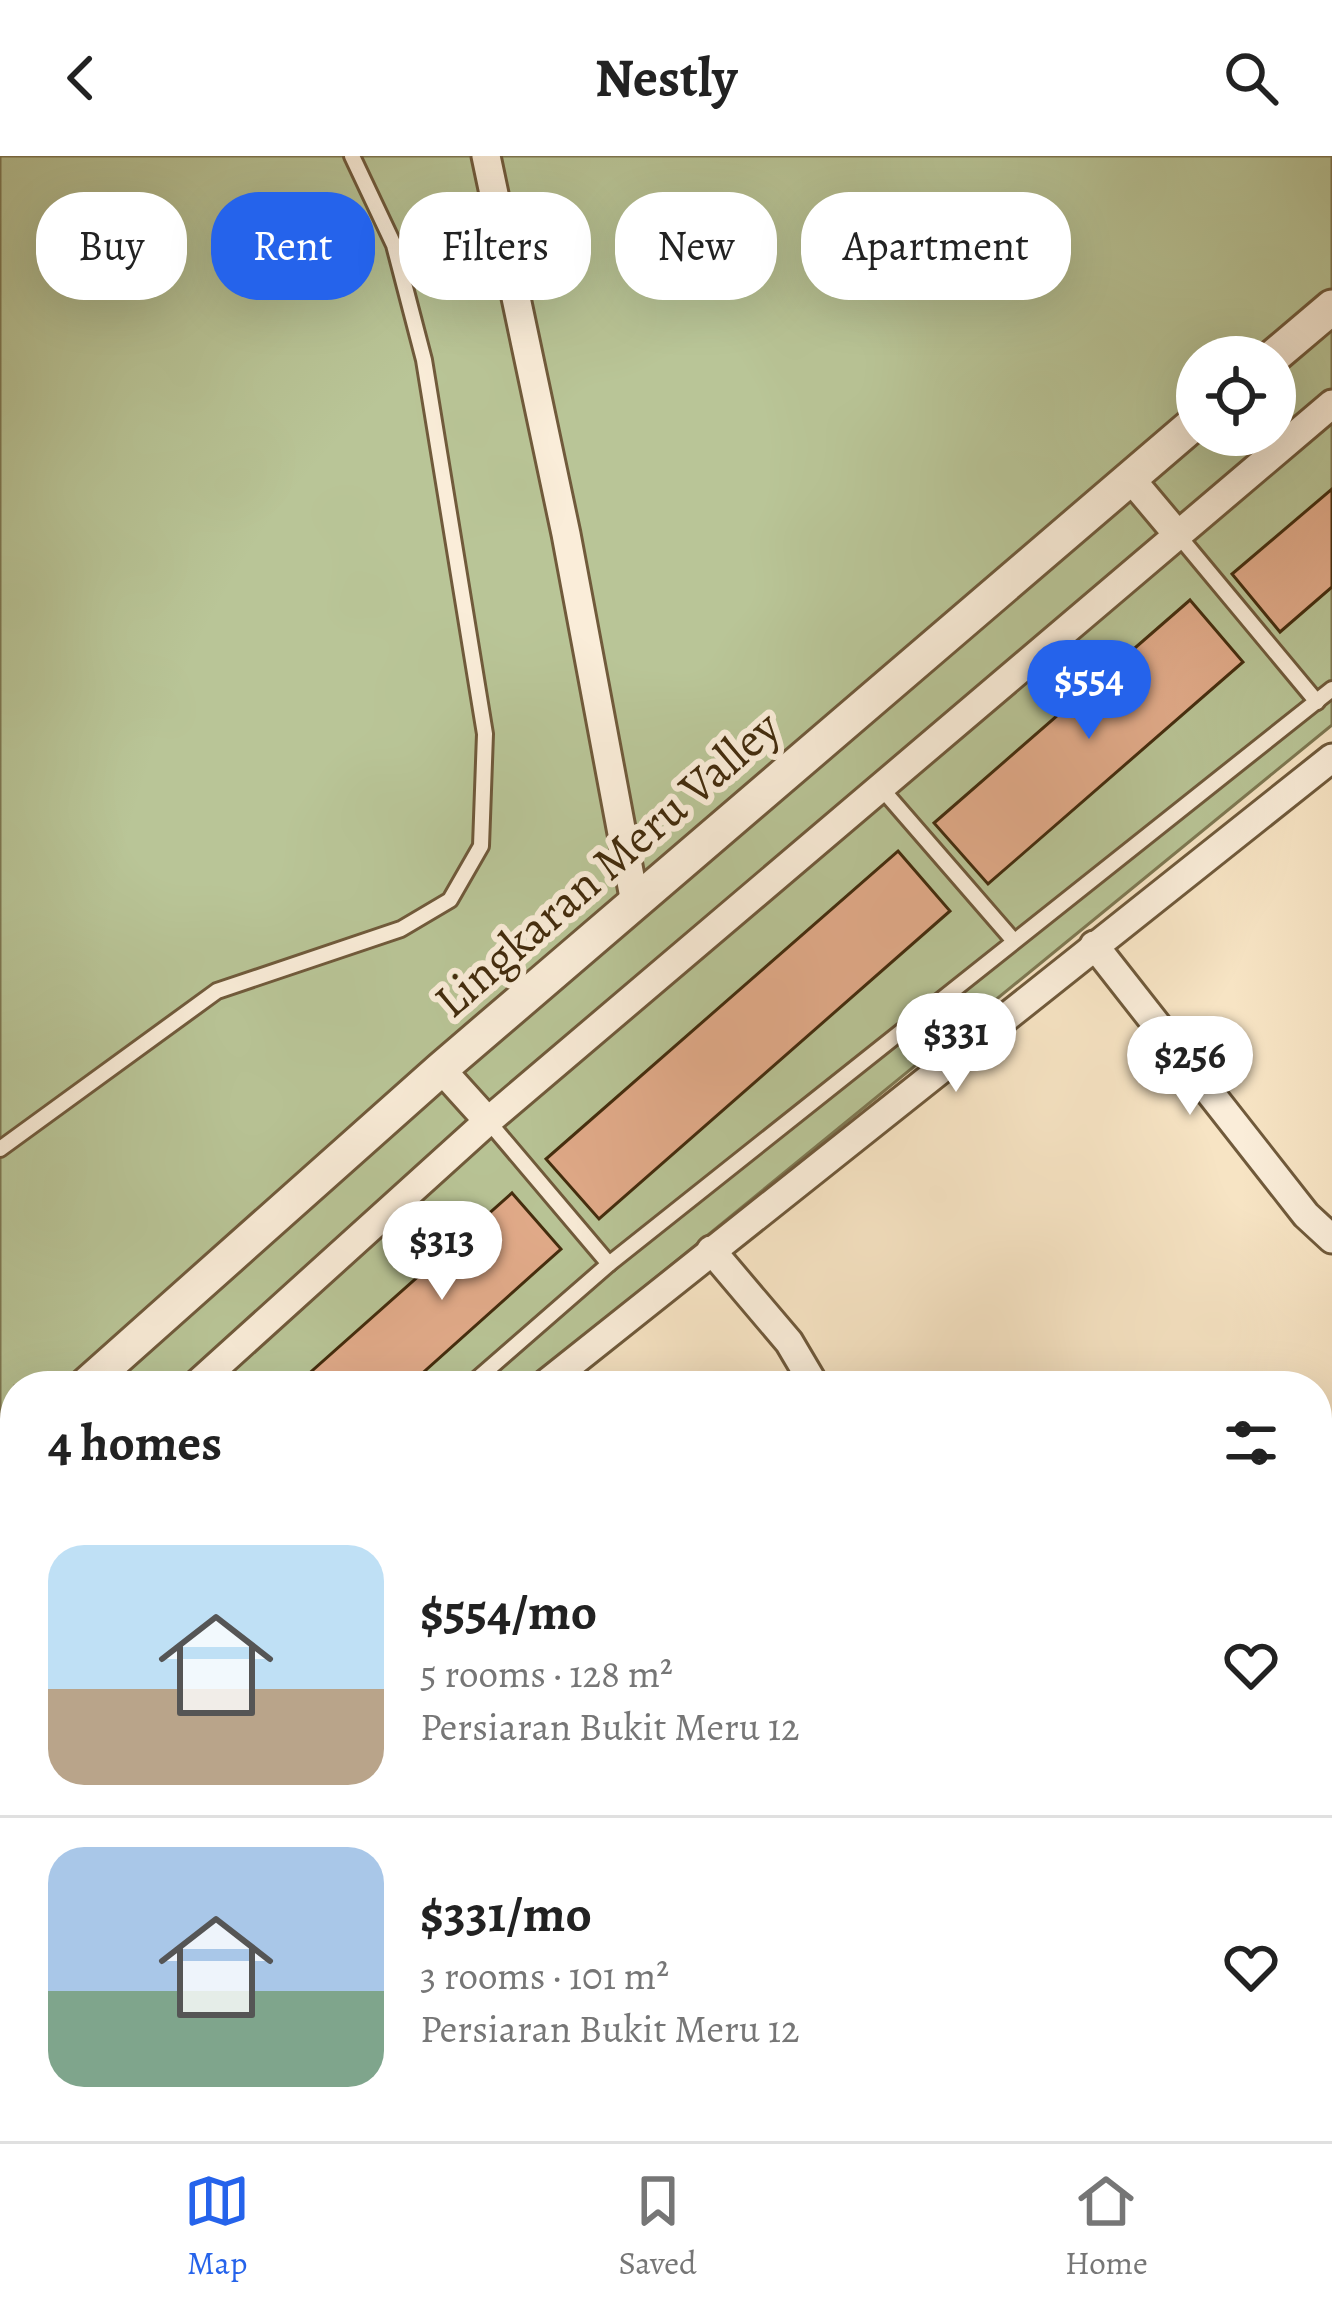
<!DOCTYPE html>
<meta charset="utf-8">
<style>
:root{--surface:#fff;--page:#f2f2f2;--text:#222;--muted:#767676;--line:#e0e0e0;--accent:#2563eb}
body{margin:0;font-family:Alegreya,serif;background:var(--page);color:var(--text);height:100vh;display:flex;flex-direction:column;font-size:45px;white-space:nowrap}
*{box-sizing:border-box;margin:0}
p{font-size:39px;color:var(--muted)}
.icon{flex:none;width:66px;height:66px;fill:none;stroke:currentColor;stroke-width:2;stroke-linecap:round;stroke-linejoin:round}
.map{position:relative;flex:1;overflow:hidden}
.details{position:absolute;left:0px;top:1215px;width:1332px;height:771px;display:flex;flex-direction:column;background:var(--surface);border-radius:48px 48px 0 0;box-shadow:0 12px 48px #0002}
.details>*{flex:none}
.hud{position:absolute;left:36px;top:36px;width:1260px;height:108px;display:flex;gap:24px}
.fabs{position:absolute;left:1176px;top:180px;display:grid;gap:24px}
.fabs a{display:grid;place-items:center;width:120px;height:120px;border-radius:50%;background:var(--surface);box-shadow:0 12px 48px #0002;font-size:60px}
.price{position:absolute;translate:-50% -102px;padding:0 27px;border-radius:42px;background:#fff;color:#222;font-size:39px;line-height:78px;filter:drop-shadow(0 3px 6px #0008)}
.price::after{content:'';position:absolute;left:50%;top:72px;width:36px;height:27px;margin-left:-18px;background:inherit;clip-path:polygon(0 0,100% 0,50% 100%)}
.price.selected{background:var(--accent);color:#fff}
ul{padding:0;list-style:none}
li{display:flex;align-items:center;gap:36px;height:300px;padding:0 48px}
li+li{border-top:3px solid var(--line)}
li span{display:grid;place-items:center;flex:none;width:336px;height:240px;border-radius:36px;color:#555}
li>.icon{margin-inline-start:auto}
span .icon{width:144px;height:144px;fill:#fffc;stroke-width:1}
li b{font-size:51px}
h2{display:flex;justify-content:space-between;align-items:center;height:144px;padding:0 48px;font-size:51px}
.pill{padding:0 42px;border-radius:48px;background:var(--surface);box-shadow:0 12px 48px #0002;font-size:42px;line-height:108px}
.pill.selected{background:var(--accent);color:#fff}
header{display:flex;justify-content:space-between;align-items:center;height:156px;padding:0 48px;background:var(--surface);font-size:54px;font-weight:700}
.menu{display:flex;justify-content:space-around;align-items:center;height:168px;border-top:3px solid var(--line);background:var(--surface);font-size:33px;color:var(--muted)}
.menu a{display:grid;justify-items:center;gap:6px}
.menu .selected{color:var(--accent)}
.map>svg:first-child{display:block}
.green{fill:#b9c597;stroke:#7e7852;stroke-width:3;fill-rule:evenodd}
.building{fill:#e2ab8a;stroke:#432c0d;stroke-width:3}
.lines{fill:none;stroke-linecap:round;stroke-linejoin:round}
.service-casing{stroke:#705a3b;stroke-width:20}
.minor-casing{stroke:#705a3b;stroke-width:33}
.tertiary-casing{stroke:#705a3b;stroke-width:39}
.service{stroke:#faedd9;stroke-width:14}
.minor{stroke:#faedd9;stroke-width:27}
.tertiary{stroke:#faedd9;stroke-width:33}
.labels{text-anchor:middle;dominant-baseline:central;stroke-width:12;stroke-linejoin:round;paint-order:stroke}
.street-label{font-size:48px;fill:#432c0d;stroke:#faedd9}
</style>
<header><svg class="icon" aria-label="back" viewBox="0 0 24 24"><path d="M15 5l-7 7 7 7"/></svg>Nestly<svg class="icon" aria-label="search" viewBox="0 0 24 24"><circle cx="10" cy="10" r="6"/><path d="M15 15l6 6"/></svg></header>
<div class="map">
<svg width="1332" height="1985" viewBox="0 0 1332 1985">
<rect width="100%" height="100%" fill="#f7e4c4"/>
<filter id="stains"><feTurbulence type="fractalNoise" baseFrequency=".00167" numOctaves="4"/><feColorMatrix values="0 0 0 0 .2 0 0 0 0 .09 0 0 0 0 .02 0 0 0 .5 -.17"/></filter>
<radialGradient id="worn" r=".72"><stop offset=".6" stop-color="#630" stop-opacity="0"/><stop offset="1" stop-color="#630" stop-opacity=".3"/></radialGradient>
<!-- green -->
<path class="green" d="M0,0H1332V569L523,1230H15V1671L0,1684ZM1197,201H1275V279H1197Z"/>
<!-- building -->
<g class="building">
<polygon points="1332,333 1332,431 1280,476 1232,418"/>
<polygon points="1190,444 1243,506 988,728 934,667"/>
<polygon points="898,695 950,755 599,1063 546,1003"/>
<polygon points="512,1037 561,1093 408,1230 295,1230"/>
<polygon points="0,1592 15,1608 0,1622"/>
</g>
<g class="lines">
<defs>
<g id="service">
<polyline points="1178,379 1317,546"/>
<polyline points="882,633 1013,784"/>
<polyline points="488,965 609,1108"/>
<polyline points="0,993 217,835 401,773 450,744 481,690 485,578 424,204 394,89 352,0"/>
<polyline points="469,1230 609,1108 1332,533"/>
<polyline points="0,1647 15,1633"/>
</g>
<g id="minor">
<polyline points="486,0 566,378 635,747"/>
<polyline points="1130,322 1178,379"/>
<polyline points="1094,789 1306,1059 1332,1083"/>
<polyline points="441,913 488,965"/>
<polyline points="711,1094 789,1186 815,1230"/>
<polyline points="195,1230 488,965 1332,248"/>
<polyline points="543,1230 1332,602"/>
<polyline points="1317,1598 1332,1664"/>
<polyline points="1317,1810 1332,1807"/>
<polyline points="658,1971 661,1985"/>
<polyline points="985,1971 987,1985"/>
</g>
<g id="tertiary">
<polyline points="1273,201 1332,151"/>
<polyline points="85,1230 441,913 1197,265"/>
<polyline points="0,1306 15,1292"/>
<polyline points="0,1337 15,1353"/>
<polyline points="0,1417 15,1434"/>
<polyline points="242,1971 245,1985"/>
</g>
</defs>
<!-- service casing -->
<use href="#service" class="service-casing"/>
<!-- minor casing -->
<use href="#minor" class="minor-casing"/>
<!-- tertiary casing -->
<use href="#tertiary" class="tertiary-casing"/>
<!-- service -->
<use href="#service" class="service"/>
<!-- minor -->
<use href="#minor" class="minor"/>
<!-- tertiary -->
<use href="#tertiary" class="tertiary"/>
</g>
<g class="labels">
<!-- street labels -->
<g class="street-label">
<text transform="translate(607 708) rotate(-41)">Lingkaran Meru Valley</text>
</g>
</g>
<rect width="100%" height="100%" filter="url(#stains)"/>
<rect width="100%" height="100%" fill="url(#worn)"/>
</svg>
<div class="fabs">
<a><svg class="icon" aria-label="locate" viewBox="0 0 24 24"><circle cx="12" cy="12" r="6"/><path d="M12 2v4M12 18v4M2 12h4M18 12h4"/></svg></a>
</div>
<b class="price selected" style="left:1089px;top:586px">$554</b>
<b class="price" style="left:956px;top:939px">$331</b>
<b class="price" style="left:1190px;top:962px">$256</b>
<b class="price" style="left:442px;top:1147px">$313</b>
<div class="hud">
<a class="pill">Buy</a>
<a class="pill selected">Rent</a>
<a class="pill">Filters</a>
<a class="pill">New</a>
<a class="pill">Apartment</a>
</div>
<section class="details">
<h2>4 homes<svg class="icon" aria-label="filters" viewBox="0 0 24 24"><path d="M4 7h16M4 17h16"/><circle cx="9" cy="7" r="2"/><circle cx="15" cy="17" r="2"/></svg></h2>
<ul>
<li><span style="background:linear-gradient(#bfe0f5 60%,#b9a48a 0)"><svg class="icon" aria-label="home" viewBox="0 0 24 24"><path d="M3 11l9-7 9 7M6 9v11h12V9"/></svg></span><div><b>$554/mo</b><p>5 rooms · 128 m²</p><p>Persiaran Bukit Meru 12</p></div><svg class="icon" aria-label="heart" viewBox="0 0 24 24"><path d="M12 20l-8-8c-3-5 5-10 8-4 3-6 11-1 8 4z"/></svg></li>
<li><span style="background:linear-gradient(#a9c7e8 60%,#7fa58c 0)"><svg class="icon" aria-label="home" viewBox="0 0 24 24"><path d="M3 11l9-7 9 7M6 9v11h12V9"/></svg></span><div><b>$331/mo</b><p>3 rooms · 101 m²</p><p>Persiaran Bukit Meru 12</p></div><svg class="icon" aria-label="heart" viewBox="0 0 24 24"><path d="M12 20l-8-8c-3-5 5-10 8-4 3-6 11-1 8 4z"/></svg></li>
</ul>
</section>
</div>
<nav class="menu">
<a class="selected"><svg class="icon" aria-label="map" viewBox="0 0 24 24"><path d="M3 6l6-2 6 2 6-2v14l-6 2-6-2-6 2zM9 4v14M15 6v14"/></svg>Map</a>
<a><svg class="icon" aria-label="saved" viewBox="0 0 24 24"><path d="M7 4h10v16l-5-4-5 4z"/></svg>Saved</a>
<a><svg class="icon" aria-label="home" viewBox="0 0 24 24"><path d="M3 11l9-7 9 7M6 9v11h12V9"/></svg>Home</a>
</nav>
